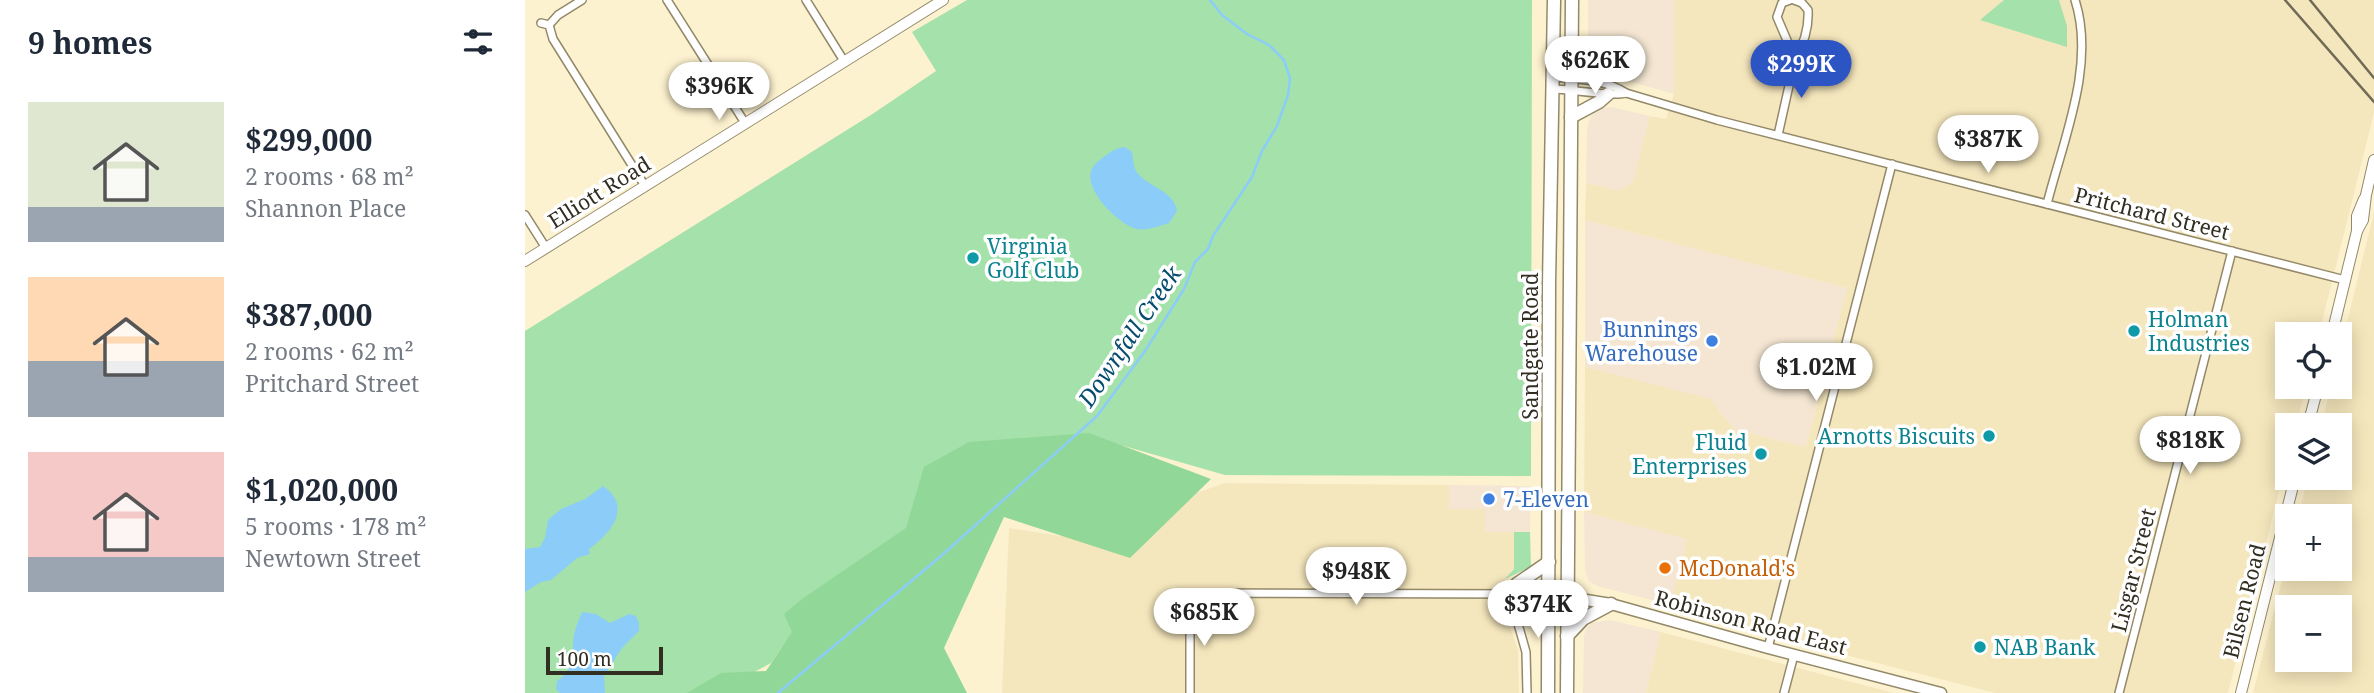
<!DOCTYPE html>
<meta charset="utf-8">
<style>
:root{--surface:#fff;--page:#f6f6f7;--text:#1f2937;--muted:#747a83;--accent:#2c54c3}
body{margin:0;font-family:"Noto Serif",serif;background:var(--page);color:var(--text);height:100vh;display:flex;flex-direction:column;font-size:26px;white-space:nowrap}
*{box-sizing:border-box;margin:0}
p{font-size:23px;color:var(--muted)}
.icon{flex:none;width:38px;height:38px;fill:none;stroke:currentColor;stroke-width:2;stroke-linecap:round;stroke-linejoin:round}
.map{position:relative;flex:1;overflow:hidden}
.side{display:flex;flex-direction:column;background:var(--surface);width:525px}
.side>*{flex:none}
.tools{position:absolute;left:1750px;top:322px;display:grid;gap:14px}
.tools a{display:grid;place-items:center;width:77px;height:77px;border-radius:0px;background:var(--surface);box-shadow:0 4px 18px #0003;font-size:35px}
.scale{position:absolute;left:21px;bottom:18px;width:117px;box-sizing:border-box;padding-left:7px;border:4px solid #322e21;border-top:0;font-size:19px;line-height:24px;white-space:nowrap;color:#322e21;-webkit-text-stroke:5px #fff;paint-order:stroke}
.price{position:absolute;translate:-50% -60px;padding:0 16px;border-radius:24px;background:#fff;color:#222;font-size:23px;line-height:46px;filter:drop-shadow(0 2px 4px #0008)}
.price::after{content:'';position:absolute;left:50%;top:42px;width:21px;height:16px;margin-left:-10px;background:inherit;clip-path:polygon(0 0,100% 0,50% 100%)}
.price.selected{background:var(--accent);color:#fff}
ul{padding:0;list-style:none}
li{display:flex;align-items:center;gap:21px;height:175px;padding:0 28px}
li span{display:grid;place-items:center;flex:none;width:196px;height:140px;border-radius:0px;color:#555}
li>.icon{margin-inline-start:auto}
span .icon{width:84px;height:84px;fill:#fffc;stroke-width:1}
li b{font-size:30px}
h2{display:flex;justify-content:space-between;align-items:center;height:84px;padding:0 28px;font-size:30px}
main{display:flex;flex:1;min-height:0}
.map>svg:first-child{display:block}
.commercial{fill:#f4e6d2}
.built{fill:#f5e7bd;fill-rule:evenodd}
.green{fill:#a5e1ab}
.forest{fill:#91d798}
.water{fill:#8bcdf8}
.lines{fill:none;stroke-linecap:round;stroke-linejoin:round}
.stream{stroke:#8bcdf8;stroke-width:2.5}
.street-casing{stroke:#938969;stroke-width:10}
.secondary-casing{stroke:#938969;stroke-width:12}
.primary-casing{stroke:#938969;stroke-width:13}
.highway-casing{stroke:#938969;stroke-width:15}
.street{stroke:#fff;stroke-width:7}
.secondary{stroke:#fff;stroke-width:10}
.primary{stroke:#fff;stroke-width:10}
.highway{stroke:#fff;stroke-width:12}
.rail{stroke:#706a57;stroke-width:2.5}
.culture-dot{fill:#0f9aa8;stroke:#fff;stroke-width:2.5}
.shop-dot{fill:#3f7fe0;stroke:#fff;stroke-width:2.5}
.food-dot{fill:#e8710a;stroke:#fff;stroke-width:2.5}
.labels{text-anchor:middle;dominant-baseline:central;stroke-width:7;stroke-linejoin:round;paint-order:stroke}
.street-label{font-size:21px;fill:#322e21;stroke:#fff}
.culture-label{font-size:21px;fill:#0d838f;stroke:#fff;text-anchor:start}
.shop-label{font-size:21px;fill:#366cbe;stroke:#fff;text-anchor:end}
.food-label{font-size:21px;fill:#c56008;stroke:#fff;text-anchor:start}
.water-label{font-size:23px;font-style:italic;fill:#074d70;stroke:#fff}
</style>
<main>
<section class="side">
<h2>9 homes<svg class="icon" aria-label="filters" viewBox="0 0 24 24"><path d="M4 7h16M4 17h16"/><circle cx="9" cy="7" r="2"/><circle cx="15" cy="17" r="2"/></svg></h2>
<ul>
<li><span style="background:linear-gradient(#dfe7d0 75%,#9aa5b1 0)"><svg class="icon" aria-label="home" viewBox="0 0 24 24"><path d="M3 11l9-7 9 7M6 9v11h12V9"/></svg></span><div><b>$299,000</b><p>2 rooms · 68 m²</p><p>Shannon Place</p></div></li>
<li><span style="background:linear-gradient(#ffd9b3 60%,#9aa5b1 0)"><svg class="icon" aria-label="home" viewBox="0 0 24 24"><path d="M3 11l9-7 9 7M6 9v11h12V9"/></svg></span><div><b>$387,000</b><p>2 rooms · 62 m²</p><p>Pritchard Street</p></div></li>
<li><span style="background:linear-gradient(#f6c9c9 75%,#9aa5b1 0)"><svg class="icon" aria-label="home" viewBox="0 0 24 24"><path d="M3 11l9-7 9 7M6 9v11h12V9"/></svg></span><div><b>$1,020,000</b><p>5 rooms · 178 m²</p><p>Newtown Street</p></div></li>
</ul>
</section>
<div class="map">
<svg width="1849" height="693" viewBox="0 0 1849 693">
<rect width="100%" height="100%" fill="#fdf2cf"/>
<!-- commercial -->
<g class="commercial">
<polygon points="1063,0 1149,0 1149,94 1078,74 1066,67 1063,59"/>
<polygon points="1086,107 1125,116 1108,183 1093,191 1061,183 1062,128 1066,116 1073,109"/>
<polygon points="1060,220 1322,288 1281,447 1211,430 1195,413 1185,399 1060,367"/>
<polygon points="924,485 1006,486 1005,532 960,532 924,509"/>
<polygon points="1059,512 1162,539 1146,605 1072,586 1063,580 1060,571"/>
<polygon points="1085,620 1136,632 1121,693 1058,693 1059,636 1063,627 1067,623"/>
</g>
<!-- built -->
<g class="built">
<polygon points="1149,0 1849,0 1849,113 1794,334 1762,334 1762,387 1781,387 1771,425 1762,425 1762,460 1703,693 1470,693 1144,610 1162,539 1059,512 1060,367 1186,399 1195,413 1211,430 1281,447 1322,288 1060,220 1061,183 1093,191 1108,183 1125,116 1141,119 1149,94"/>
<path d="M1849,212V693H1728L1762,561V569H1815V516H1773L1783,478H1815V425H1796L1806,387H1815V351ZM1762,607H1815V660H1762Z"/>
<polygon points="700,483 924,485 924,509 960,509 960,532 989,532 989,569 980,580 980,611 993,650 994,693 477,693 484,528 575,542 645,502"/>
<polygon points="1136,632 1369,693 1121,693"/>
</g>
<!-- green -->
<g class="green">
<polygon points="442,0 1007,0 1006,476 700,475 557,434 390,552 295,593 246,663 191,693 0,693 0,331 349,113 411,71 387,32"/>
<polygon points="1479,0 1534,0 1542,26 1542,47 1455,20"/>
<polygon points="989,532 1005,532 1006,567 980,579 989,569"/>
</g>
<!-- forest -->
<polygon class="forest" points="564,433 686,479 605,558 479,517 419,648 442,693 162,693 196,673 241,671 267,632 259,614 277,599 381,528 399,467 444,442"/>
<!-- water -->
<g class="water">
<path d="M600,147L607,152C608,157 608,164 610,169C619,187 648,188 652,211L644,223C634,226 622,231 612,229C593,224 555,187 568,167C570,163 576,159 580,156C587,151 591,148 600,147Z"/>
<path d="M78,486C108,507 86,533 64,549L65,554L52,558L26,580L16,582L0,592V549L15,547L20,538L23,520L36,509L60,499Z"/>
<path d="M57,612L71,614L85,623L104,614L111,616L114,623V631L97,648L79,676L80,693H35L31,689L32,681C52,668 46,653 49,634C51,627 54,619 57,612Z"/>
</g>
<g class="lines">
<!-- stream -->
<polyline class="stream" points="253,693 416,556 572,416 620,351 659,289 670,262 683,249 688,236 727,177 737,151 752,126 763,95 765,78 759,60 744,45 722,34 697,15 685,0"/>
<defs>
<g id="street">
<polyline points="142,0 220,123"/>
<polyline points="281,0 319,61"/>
<polyline points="1265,0 1257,3 1252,17 1270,59"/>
<polyline points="16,23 24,25 28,39 120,186"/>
<polyline points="24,25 33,15 57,0"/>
<path d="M1028,77C1052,79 1080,79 1101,93L1192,120L1820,280"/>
<path d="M1027,89C1046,89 1086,97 1101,93"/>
<path d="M1253,135L1270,59C1279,44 1284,27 1283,10L1277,3L1269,0"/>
<path d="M1522,204C1538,140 1571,65 1550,0"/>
<polyline points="0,215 21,248"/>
<polyline points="984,592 1001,652 1002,693"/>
<polyline points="1243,648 1367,164"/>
<polyline points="665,693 665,602 669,596 676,593 1024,594"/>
<polyline points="1259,693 1269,655"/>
<polyline points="1594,693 1707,251"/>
</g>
<g id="secondary">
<polyline points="1832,231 1832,216 1839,199"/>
<polyline points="0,261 418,0"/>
<polyline points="1807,334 1832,231 1838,220 1841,195 1849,160"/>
<polyline points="1783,425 1793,387"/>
<polyline points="1716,693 1770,478"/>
</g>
<polyline id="primary" points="1024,594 1086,604 1243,648 1416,693"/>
<g id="highway">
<polyline points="1046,117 1074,102 1083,94"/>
<polyline points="988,592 992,584 1024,562"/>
<polyline points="1042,636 1058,619 1086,604"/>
<polyline points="1023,693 1024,284 1029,0"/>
<polyline points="1042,693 1047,0"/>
</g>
</defs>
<!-- street casing -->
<use href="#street" class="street-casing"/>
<!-- secondary casing -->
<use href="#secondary" class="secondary-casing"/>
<!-- primary casing -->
<use href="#primary" class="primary-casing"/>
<!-- highway casing -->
<use href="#highway" class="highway-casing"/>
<!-- street -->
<use href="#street" class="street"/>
<!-- secondary -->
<use href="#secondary" class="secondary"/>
<!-- primary -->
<use href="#primary" class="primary"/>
<!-- highway -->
<use href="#highway" class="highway"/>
<!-- rail -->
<g class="rail">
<polyline points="1760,0 1849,102"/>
<polyline points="1785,0 1849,78"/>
</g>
</g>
<!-- markers -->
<g class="culture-dot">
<circle cx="448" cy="258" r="7"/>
<circle cx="1609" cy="331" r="7"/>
<circle cx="1464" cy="436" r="7"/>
<circle cx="1236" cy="454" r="7"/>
<circle cx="1455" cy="647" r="7"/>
</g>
<g class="shop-dot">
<circle cx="1187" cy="341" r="7"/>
<circle cx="964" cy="499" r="7"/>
</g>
<circle class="food-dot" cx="1140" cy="568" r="7"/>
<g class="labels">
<!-- street labels -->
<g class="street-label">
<text transform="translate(74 192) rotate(-32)">Elliott Road</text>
<text transform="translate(1627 213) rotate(14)">Pritchard Street</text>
<text transform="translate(1005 346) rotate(-90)">Sandgate Road</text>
<text transform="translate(1608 570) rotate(-76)">Lisgar Street</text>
<text transform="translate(1719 601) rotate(-76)">Bilsen Road</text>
<text transform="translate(1226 622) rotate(15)">Robinson Road East</text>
</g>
<!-- culture labels -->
<g class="culture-label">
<text x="462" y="246">Virginia<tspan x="462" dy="24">Golf Club</tspan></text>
<text x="1623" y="319">Holman<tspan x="1623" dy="24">Industries</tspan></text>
<text x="1450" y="436" text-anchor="end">Arnotts Biscuits</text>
<text x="1222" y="442" text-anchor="end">Fluid<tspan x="1222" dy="24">Enterprises</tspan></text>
<text x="1469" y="647">NAB Bank</text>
</g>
<!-- shop labels -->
<g class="shop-label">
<text x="1173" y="329">Bunnings<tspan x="1173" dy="24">Warehouse</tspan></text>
<text x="978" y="499" text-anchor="start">7-Eleven</text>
</g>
<!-- food labels -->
<g class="food-label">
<text x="1154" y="568">McDonald's</text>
</g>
<!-- water labels -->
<g class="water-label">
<text transform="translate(604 336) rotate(-56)">Downfall Creek</text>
</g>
</g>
</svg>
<div class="tools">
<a><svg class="icon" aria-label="locate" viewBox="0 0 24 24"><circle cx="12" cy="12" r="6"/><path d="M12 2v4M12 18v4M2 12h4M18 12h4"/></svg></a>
<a><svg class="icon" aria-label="layers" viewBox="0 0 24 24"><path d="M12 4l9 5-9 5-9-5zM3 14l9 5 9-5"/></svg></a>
<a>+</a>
<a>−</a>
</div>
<div class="scale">100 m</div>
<b class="price" style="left:1070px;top:96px">$626K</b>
<b class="price selected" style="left:1276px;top:100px">$299K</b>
<b class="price" style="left:194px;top:122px">$396K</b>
<b class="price" style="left:1463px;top:175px">$387K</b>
<b class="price" style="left:1291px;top:403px">$1.02M</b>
<b class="price" style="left:1665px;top:476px">$818K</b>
<b class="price" style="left:831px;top:607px">$948K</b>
<b class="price" style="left:1013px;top:640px">$374K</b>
<b class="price" style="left:679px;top:648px">$685K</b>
</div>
</main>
